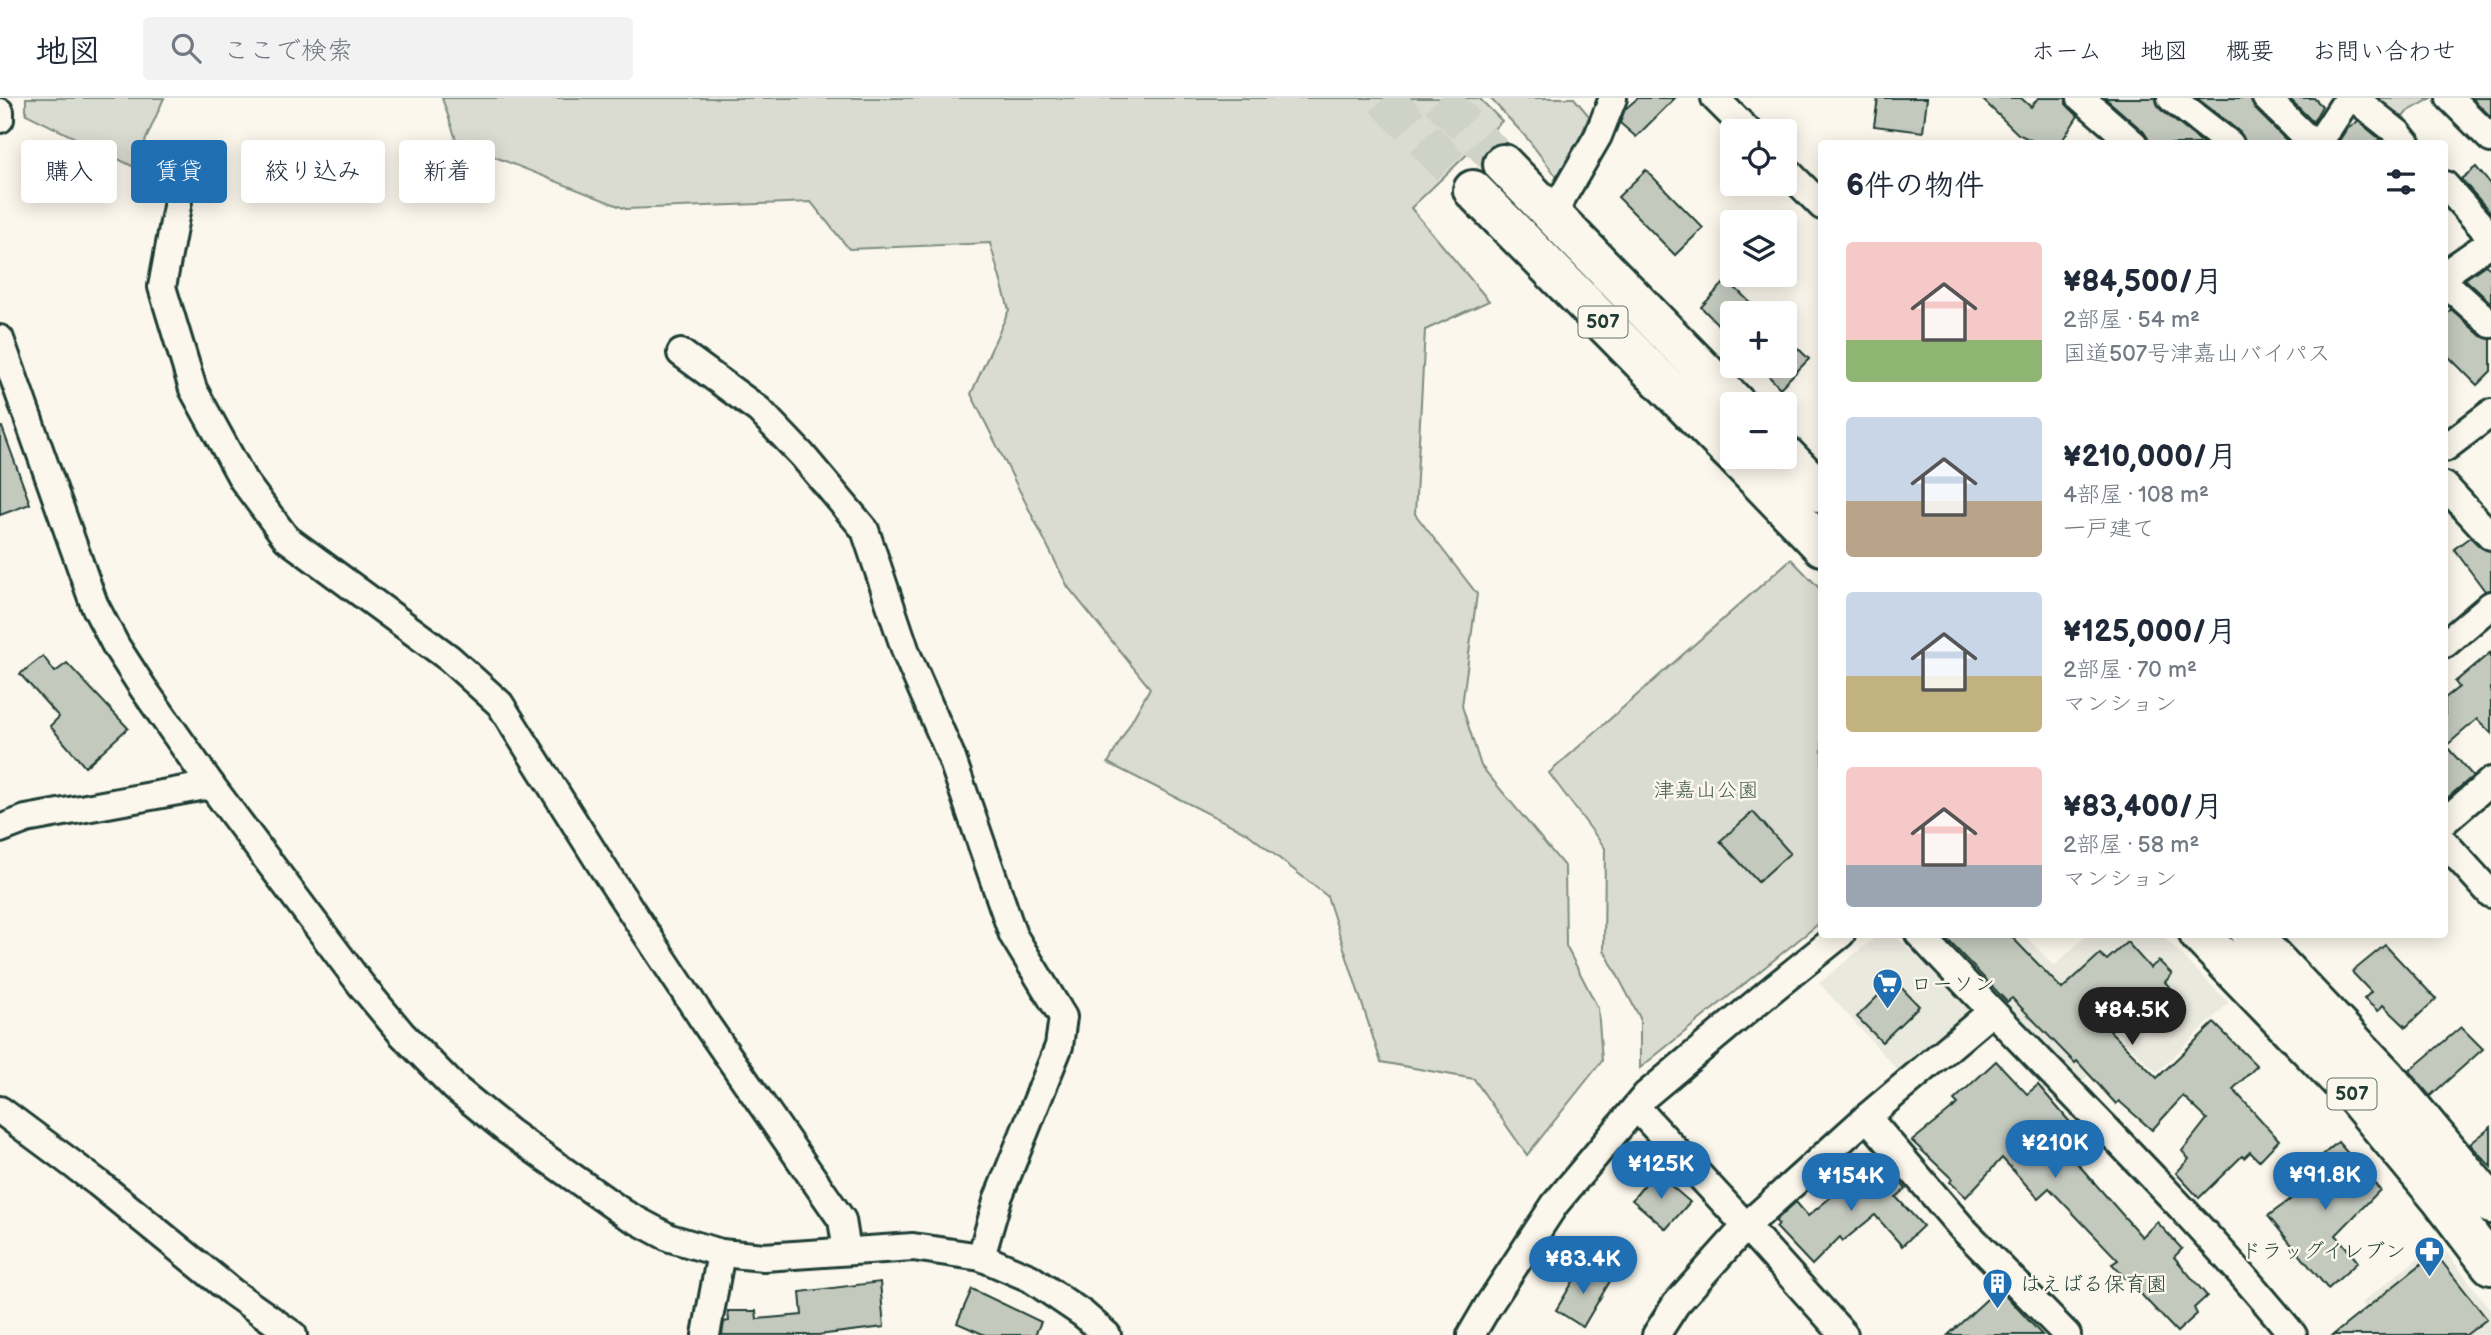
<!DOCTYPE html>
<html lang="ja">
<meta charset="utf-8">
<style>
:root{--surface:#fff;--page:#f2f2f3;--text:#1f2937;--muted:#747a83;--line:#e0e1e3;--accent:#1f6fb2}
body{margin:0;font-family:"Balsamiq Sans","Klee One",sans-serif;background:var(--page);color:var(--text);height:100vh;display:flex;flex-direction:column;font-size:26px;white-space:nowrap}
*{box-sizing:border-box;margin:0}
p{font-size:23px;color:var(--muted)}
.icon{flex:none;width:38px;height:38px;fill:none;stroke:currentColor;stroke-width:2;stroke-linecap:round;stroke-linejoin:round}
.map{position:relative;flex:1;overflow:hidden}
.sheet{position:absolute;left:1818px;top:42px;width:630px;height:798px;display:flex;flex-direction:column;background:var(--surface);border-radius:7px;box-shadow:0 4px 18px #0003}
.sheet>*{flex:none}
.guide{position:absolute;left:21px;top:42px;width:665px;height:63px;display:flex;gap:14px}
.fabs{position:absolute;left:1720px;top:21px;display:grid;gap:14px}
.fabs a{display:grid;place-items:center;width:77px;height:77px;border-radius:7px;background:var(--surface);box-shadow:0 4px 18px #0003;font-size:35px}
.price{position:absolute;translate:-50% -60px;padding:0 16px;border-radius:24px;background:var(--accent);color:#fff;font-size:23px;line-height:46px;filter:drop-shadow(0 2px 4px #0008)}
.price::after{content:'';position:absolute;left:50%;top:42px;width:21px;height:16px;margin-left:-10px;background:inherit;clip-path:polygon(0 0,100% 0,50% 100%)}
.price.selected{background:#222;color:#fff}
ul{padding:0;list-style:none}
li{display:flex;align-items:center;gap:21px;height:175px;padding:0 28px}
li span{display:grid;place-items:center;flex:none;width:196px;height:140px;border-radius:7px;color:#555}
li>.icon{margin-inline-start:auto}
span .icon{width:84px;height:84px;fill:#fffc;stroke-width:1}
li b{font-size:30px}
h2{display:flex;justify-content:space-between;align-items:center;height:84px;padding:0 28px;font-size:30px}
.pill{padding:0 24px;border-radius:7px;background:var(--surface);box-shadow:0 4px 18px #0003;font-size:24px;line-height:63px}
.pill.selected{background:var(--accent);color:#fff}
header{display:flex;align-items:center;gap:42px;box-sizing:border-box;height:98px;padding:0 35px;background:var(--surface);border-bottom:2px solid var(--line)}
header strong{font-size:33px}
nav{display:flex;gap:38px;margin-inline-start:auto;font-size:24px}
.search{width:490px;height:63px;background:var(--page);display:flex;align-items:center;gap:18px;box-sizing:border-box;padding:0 24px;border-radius:7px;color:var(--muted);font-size:26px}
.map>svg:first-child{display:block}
.built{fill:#eae9de}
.green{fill:#dbdcd1;stroke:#7d8c82;stroke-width:2}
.building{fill:#c4c9be;stroke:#1f3d34;stroke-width:2}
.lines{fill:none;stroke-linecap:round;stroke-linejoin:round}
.highway-tunnel{stroke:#cfd2c7;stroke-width:38;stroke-dasharray:38 19;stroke-linecap:butt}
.minor-casing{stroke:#1f3d34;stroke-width:32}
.highway-casing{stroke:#1f3d34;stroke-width:44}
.minor{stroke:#fbf7ec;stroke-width:26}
.highway{stroke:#fbf7ec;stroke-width:38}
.labels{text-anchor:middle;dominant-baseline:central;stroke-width:5;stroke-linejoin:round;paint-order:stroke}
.shield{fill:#fbf7ec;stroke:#61756b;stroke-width:2}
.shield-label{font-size:19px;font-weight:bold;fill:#1f3d34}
.park-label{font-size:21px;fill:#455d53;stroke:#fbf7ec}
.poi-label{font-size:21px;fill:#1f3d34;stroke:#fbf7ec;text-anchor:start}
</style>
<header>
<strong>地図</strong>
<div class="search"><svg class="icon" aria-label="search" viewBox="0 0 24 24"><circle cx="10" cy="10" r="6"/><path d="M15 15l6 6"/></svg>ここで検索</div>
<nav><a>ホーム</a><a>地図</a><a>概要</a><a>お問い合わせ</a></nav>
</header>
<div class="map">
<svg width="2491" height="1237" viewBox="0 0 2491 1237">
<rect width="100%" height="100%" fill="#fbf7ec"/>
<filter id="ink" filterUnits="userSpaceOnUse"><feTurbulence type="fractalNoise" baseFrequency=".0143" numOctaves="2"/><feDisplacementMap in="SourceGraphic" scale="14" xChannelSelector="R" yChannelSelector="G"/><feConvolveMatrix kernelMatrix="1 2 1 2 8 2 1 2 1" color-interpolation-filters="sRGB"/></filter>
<g filter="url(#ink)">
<!-- built -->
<g class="built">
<polygon points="1937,837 2024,837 2054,868 2087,837 2162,837 2229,905 2157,974 2126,945 2081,984"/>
<polygon points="1877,838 1897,839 1969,910 1968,922 1901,976 1819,885"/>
<polygon points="2439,1144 2491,1213 2491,1237 2387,1237 2361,1205"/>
</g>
<!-- green -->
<g class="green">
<polygon points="26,0 164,0 134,69 26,16"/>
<polygon points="442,0 1479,0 1502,23 1411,110 1489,203 1425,232 1415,416 1477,496 1462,608 1481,668 1565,769 1566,848 1598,910 1602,963 1527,1057 1474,981 1381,964 1327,798 1247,735 1108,665 1150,590 1068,489 971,296 1009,212 990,145 849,151 811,104 626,111 457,44"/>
<polygon points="1490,0 1574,0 1589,18 1571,63 1560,83 1526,39"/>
<polygon points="2365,0 2432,0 2407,14 2396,27"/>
<polygon points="1791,461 1822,493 1822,823 1640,970 1640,920 1604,852 1605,750 1549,675"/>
</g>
<!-- building -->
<g class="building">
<polygon points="1638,0 1675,0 1636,39 1620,25 1625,11"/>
<polygon points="1878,0 1927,0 1923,34 1874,28"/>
<polygon points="1981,0 2021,0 2031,9 2038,0 2066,0 2066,6 2078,18 2060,46 2039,46 2018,36"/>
<polygon points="2105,0 2156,0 2161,12 2204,46 2149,46 2144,34"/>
<polygon points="2197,0 2251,0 2255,11 2290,46 2245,46 2240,34"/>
<polygon points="2289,0 2314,0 2322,8 2313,24"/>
<polygon points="2472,0 2491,0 2491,19"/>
<polygon points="2358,23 2380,41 2374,46 2337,46 2346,32"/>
<polygon points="2476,69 2491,87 2491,115 2461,81"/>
<polygon points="1646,72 1703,130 1675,157 1618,99"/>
<polygon points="2485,167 2491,171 2491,205 2465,181"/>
<polygon points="1727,182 1761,215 1732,215 1732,241 1701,209"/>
<polygon points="2451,211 2481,238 2491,241 2491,273 2477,287 2445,255 2445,218"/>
<polygon points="1785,238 1809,261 1780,290 1759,268 1785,268"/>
<polygon points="2,329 30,406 0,417 0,330"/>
<polygon points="2470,439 2480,449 2491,453 2491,492 2485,493 2454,451"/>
<polygon points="2491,554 2491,635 2477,621 2446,648 2473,678 2445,702 2445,600 2459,589 2455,584"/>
<polygon points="43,558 55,574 67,565 128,630 85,669 50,628 59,619 20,576"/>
<polygon points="1753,714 1790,755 1758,784 1720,743"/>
<polygon points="1942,836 2009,836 2062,891 2100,856 2107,862 2127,844 2150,870 2159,863 2172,876 2165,884 2183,905 2165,922 2145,901 2110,933 2157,980 2214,925 2257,968 2233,991 2279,1042 2259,1063 2250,1054 2244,1060 2242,1058 2199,1100 2176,1075 2189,1061 2182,1053 2207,1021 2183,998 2152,1032 2119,1003 2116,1006 2077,963 2075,965 2012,900 2007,904"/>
<polygon points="2385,847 2436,901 2406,929 2383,907 2378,913 2364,901 2371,894 2352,874"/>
<polygon points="1894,882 1919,908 1882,944 1857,919"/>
<polygon points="2461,929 2483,951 2430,998 2409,973"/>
<polygon points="1996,963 2027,996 2038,987 2093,1051 2077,1065 2142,1139 2157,1124 2182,1151 2174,1159 2207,1198 2194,1210 2197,1216 2177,1234 2112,1166 2118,1162 2049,1090 2038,1100 2002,1060 1966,1099 1950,1084 1952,1081 1912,1043 1958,1006 1954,1002"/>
<polygon points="2491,1029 2491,1069 2470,1046"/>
<polygon points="2338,1044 2380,1092 2336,1137 2358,1164 2328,1191 2268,1118 2291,1101 2284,1090"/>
<polygon points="1879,1059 1906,1091 1896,1099 1923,1128 1902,1148 1875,1117 1843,1143 1840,1139 1812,1167 1776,1129 1779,1126 1775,1123 1796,1104 1808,1118"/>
<polygon points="1655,1074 1690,1104 1666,1131 1632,1102"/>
<polygon points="2435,1155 2487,1221 2466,1237 2333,1237"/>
<polygon points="1583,1167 1610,1183 1583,1229 1556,1212"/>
<polygon points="880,1184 884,1229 818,1237 722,1237 724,1224 729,1223 728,1213 756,1213 757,1221 802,1217 800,1194"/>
<polygon points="1999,1190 2042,1237 1948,1237"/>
<polygon points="972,1191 1041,1224 1035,1237 985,1237 957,1225"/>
</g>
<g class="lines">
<!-- highway-tunnel -->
<g class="highway-tunnel">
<polyline points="1384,0 1473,92"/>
<polyline points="1439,0 1503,66"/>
</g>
<defs>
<g id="minor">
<polyline points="1715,0 1748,33"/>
<polyline points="2081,0 2134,46"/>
<polyline points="2171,0 2230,46"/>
<polyline points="2266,0 2313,46"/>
<polyline points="2354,0 2398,35 2407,46"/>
<polyline points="2450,0 2491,41"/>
<polyline points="0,14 0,21"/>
<polyline points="2318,46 2348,0"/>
<polyline points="1785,71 1822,108"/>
<polyline points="2445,87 2491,139"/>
<polyline points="178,103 162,189 193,291 243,382 286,440 449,560 500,606 605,773 708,929 842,1122 847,1153"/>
<polyline points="1552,117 1598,38 1613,0"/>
<polyline points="2445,176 2491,144"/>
<polyline points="2445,185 2491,226"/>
<polyline points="0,241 94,506 116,548 143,590 211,687 362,888 402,936 455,990 509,1034 625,1116 670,1140 721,1155 764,1159 913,1149 981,1159 1030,1180 1083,1216 1107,1237"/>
<polyline points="681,255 759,312 802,357 865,432 907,557 951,658 1013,837 1063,919 1059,948 998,1100 981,1159"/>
<polyline points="2445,350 2491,315"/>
<polyline points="2445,388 2491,438"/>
<polyline points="2445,546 2491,507"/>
<polyline points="2445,723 2491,683"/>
<polyline points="0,731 26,721 211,687"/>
<polyline points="2445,745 2491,796"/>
<path d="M1919,836C2043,970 2177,1095 2293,1237"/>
<polyline points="1637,1010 1746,1128 1676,1206 1656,1237"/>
<polyline points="0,1012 98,1085 232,1194 293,1237"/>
<polyline points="1867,1019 1962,1130 2067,1237"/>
<polyline points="706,1237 721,1155"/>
<polyline points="1471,1237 1488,1208 1555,1106 1646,997 1775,889 1841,836"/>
<polyline points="1844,1237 1746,1128 1867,1019 1991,914"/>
</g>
<g id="highway">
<polyline points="1503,66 1736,306"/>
<polyline points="1473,92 1732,355"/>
<polyline points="1785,357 1822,395"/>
<polyline points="1736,359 1822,448"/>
<polyline points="2199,836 2357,1000 2440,1100 2491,1167"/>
<polyline points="2250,836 2386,979 2491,1106"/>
</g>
</defs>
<!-- minor casing -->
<use href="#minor" class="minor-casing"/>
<!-- highway casing -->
<use href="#highway" class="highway-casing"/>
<!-- minor -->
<use href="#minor" class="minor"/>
<!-- highway -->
<use href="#highway" class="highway"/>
</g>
</g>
<!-- icons -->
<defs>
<symbol id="supermarket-pin" viewBox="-11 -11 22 30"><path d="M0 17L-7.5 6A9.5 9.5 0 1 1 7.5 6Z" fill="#1f6fb2" stroke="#fbf7ec"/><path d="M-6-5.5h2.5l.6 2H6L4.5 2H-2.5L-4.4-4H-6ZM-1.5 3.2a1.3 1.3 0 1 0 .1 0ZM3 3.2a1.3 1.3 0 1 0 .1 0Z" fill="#fff"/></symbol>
<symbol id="pharmacy-pin" viewBox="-11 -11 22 30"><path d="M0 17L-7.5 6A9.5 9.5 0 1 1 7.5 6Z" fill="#1f6fb2" stroke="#fbf7ec"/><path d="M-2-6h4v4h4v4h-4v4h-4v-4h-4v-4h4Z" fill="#fff"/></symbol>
<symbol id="building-pin" viewBox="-11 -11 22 30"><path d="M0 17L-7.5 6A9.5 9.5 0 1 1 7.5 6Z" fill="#1f6fb2" stroke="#fbf7ec"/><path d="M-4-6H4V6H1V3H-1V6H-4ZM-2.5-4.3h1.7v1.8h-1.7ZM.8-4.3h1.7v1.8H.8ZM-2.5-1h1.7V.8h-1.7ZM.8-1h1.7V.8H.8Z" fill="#fff"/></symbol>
</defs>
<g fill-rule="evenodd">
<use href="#supermarket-pin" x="1870" y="868" width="35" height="47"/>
<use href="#pharmacy-pin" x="2412" y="1136" width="35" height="47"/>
<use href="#building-pin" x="1980" y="1168" width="35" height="47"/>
</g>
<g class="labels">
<!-- shield labels -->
<g class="shield">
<rect x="1578.5" y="208.5" width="49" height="31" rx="5"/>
<rect x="2327.5" y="980.5" width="49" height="31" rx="5"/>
</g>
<g class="shield-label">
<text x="1603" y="224">507</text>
<text x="2352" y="996">507</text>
</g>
<!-- park labels -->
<g class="park-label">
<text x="1706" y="692">津嘉山公園</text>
</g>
<!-- poi labels -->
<g class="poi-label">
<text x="1911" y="886">ローソン</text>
<text x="2406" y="1153" text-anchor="end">ドラッグイレブン</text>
<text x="2020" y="1186">はえばる保育園</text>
</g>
</g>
</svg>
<div class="fabs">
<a><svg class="icon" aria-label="locate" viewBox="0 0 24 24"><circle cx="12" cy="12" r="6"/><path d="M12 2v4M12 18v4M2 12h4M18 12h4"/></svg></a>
<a><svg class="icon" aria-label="layers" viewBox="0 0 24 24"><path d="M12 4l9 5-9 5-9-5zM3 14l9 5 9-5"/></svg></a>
<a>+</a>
<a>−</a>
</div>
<b class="price selected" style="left:2132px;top:949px">¥84.5K</b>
<b class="price" style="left:2055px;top:1082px">¥210K</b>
<b class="price" style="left:1661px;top:1103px">¥125K</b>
<b class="price" style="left:2325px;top:1114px">¥91.8K</b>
<b class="price" style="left:1851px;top:1115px">¥154K</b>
<b class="price" style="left:1583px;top:1198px">¥83.4K</b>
<div class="guide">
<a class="pill">購入</a>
<a class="pill selected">賃貸</a>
<a class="pill">絞り込み</a>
<a class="pill">新着</a>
</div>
<section class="sheet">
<h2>6件の物件<svg class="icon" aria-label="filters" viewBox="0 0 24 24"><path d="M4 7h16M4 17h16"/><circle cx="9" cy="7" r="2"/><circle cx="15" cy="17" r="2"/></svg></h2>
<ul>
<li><span style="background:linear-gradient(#f6c9c9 70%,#8fb573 0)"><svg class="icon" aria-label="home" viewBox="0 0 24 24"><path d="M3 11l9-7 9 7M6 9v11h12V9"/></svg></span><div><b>¥84,500/月</b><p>2部屋 · 54 m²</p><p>国道507号津嘉山バイパス</p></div></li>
<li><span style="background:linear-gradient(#c9d6e8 60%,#b9a48a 0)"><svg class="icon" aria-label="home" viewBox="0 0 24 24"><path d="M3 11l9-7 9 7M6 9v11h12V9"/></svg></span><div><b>¥210,000/月</b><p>4部屋 · 108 m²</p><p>一戸建て</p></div></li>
<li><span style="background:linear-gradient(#c9d6e8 60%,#c2b280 0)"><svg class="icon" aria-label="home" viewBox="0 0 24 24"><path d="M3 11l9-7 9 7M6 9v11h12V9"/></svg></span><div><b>¥125,000/月</b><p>2部屋 · 70 m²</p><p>マンション</p></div></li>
<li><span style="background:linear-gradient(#f6c9c9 70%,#9aa5b1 0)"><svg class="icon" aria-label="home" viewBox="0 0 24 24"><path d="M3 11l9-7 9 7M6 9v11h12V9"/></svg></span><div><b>¥83,400/月</b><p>2部屋 · 58 m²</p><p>マンション</p></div></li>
</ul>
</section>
</div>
